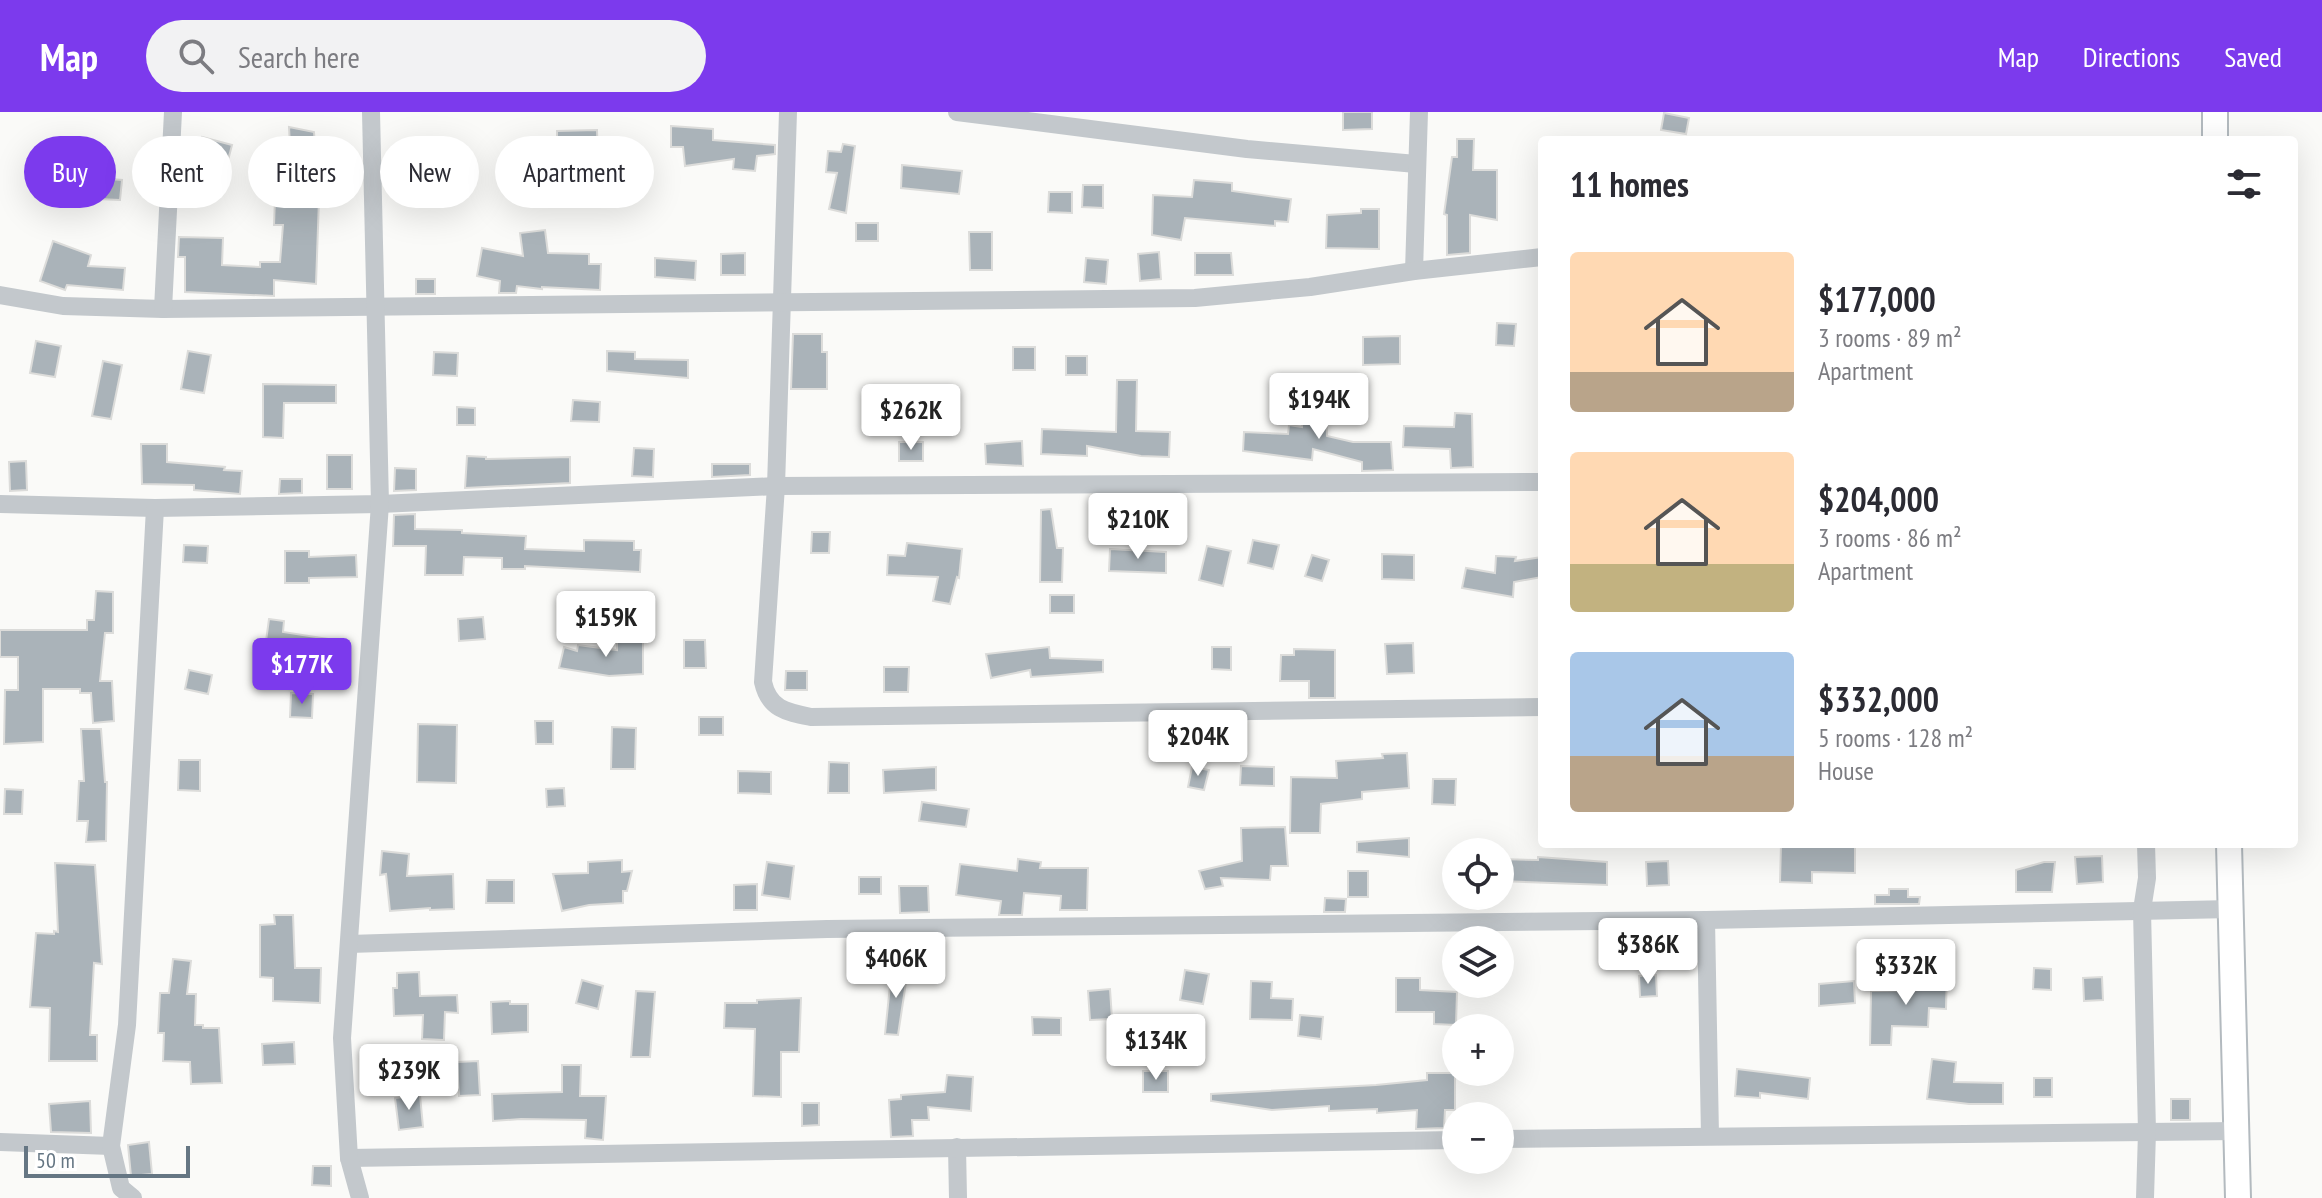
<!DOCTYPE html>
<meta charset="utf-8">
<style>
:root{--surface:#fff;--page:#f2f2f3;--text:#2b2b33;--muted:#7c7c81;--accent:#7c3aed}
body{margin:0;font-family:"PT Sans Narrow",sans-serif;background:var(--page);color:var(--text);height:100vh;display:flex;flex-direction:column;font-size:30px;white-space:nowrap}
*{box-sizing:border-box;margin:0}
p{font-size:26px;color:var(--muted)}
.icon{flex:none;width:44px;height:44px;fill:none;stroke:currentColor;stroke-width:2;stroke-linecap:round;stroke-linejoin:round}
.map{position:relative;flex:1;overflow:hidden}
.details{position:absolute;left:1538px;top:24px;width:760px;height:712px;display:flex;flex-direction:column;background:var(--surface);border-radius:8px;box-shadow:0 8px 32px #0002}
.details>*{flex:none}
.banner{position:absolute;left:24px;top:24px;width:760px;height:72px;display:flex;gap:16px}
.controls{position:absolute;left:1442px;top:726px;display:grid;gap:16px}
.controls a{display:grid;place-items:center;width:72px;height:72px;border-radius:50%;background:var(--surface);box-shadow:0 8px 32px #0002;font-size:40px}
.scale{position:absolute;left:24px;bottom:20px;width:166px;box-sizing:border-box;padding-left:8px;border:4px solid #657683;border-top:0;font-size:22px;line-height:28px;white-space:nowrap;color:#657683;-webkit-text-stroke:6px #fff;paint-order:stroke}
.price{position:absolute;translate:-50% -68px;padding:0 18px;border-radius:8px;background:#fff;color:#222;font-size:26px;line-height:52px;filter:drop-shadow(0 2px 4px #0008)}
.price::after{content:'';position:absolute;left:50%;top:48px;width:24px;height:18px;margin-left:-12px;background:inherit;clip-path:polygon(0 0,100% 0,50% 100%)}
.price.active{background:var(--accent);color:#fff}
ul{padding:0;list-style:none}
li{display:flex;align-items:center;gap:24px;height:200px;padding:0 32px}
li span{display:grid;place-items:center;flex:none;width:224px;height:160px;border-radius:8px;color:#555}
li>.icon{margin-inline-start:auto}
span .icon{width:96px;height:96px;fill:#fffc;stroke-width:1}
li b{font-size:34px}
h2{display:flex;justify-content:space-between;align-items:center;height:96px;padding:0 32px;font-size:34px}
.pill{padding:0 28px;border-radius:36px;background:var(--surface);box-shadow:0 8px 32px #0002;font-size:28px;line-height:72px}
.pill.active{background:var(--accent);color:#fff}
header{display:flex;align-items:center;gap:48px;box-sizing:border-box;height:112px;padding:0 40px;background:var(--accent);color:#fff}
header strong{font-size:38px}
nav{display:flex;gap:44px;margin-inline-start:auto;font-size:28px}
.search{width:560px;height:72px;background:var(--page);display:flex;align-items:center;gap:20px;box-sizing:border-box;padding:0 28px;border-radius:44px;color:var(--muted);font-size:30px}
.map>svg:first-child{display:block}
.building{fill:#aab3b9;stroke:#dcdcda;stroke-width:2}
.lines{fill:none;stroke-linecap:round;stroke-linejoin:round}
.secondary-casing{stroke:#b3babf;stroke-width:28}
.street{stroke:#c3c8cc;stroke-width:18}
.secondary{stroke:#fff;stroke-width:24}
</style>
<header>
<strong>Map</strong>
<div class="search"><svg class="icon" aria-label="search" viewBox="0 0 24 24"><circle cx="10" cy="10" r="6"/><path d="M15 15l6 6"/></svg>Search here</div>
<nav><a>Map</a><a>Directions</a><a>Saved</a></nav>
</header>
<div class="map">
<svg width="2322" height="1086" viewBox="0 0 2322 1086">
<rect width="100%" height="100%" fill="#fafaf8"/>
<!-- building -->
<g class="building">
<polygon points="1343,0 1372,0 1372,17 1343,18"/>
<polygon points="1664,1 1689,6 1686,22 1661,18"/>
<polygon points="671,14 713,17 713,28 775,33 775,42 757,44 755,59 733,57 734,47 685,54 683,35 671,35"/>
<polygon points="289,15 314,20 319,87 316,172 274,168 274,184 185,180 185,145 178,145 179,125 223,126 222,153 260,155 260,150 280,150 283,113 274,113 275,86 293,86"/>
<polygon points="597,18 598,51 557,52 557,19"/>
<polygon points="202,25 232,33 226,56 195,49"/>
<polygon points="1457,27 1474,27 1473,58 1497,58 1497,108 1470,103 1470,141 1447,143 1447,103 1444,102 1452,45 1457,45"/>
<polygon points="843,32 855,34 846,101 829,97 837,61 826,60 828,39 841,40"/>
<polygon points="902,53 962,59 959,82 901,76"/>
<polygon points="99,66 122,68 120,88 97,87"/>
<polygon points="1194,68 1232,71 1232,79 1291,87 1288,110 1275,109 1275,114 1185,106 1181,128 1152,123 1153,83 1192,85"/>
<polygon points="1083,73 1103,73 1103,96 1082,95"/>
<polygon points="1049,80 1072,80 1072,101 1048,100"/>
<polygon points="1361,97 1379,97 1379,137 1326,136 1327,103 1361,101"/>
<rect x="856" y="111" width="22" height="18"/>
<polygon points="545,118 548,141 589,142 589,152 601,152 600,178 542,175 542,177 517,174 516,181 499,181 500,169 477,164 482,136 523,144 520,121"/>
<polygon points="969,120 992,120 992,158 970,158"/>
<polygon points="53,129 91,143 88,154 125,156 123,178 67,173 65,178 40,169"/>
<polygon points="1159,140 1161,167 1140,169 1138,142"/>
<polygon points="745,141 745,163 721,163 721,142"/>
<polygon points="1195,141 1231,141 1233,163 1195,163"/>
<polygon points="655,146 696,149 695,168 655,165"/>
<polygon points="1086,146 1108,148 1106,172 1084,170"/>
<rect x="416" y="167" width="19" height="15"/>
<polygon points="1497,211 1516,212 1514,234 1496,233"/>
<polygon points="793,222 822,222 822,240 827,240 827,277 791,277"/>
<polygon points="1400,224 1400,252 1363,253 1363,225"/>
<polygon points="36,229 61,234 55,265 30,261"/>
<rect x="1013" y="235" width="22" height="23"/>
<polygon points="188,239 211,243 204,281 181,277"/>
<polygon points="607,239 635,240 635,247 688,248 688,266 607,259"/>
<polygon points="434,240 458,241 457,264 433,263"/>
<rect x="1066" y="244" width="21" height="19"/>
<polygon points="103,249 122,253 111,307 92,304"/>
<polygon points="1117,268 1137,268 1136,319 1170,320 1169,345 1141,344 1087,334 1087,344 1041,342 1042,317 1116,320"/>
<polygon points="263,272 336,273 336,291 284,291 283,326 263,325"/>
<polygon points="1326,286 1327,324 1353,330 1391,330 1393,358 1362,359 1362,350 1313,337 1312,348 1243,339 1244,320 1288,322 1289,313 1302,315 1301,287"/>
<polygon points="573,288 600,290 599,310 571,309"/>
<polygon points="457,295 475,296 475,313 457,313"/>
<polygon points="1455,301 1472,302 1473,355 1451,356 1450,337 1403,335 1404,314 1454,315"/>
<polygon points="1022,329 1023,354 986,352 985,332"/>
<rect x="899" y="330" width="24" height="19"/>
<polygon points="141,332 167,332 167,350 225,355 224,358 242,359 240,382 194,378 194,373 142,372"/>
<polygon points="634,336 654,337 653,365 632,364"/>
<rect x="327" y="343" width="25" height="34"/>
<polygon points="467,344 486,345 486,347 570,345 570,371 465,376"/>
<polygon points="26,349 27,378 10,379 9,350"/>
<polygon points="712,352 750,352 750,363 712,365"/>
<polygon points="395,356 416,357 416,378 394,379"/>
<polygon points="280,367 302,367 302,381 279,382"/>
<polygon points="1051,397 1057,436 1063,436 1062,470 1040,470 1041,398"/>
<polygon points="415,402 415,417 462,418 462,421 526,424 525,437 584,439 584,428 634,429 634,438 641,438 640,460 525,454 525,457 502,457 502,446 464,445 463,463 425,463 426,434 393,434 394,403"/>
<polygon points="812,420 830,420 829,441 811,441"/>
<polygon points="1253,428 1279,433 1273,457 1248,451"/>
<polygon points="907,431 962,437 959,466 957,465 950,492 933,489 938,465 887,463 888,443 905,444"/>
<polygon points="184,433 208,434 207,451 183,450"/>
<polygon points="1207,434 1231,439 1223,474 1199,468"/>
<polygon points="1110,437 1166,440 1166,461 1109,459"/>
<polygon points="285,439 309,439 309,445 356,443 357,465 309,466 309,471 285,471"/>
<polygon points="1382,442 1414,443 1414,468 1382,467"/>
<polygon points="1312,443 1329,448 1322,469 1305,464"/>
<polygon points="1496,444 1516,445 1515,449 1542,445 1542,465 1514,470 1513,485 1462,476 1466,456 1495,461"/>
<polygon points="96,479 113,480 113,521 105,521 100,569 112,569 114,609 93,611 91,581 80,581 80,577 43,577 43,630 4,632 5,578 18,578 18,545 0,545 0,518 87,518 87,508 94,508"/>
<rect x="1050" y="483" width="24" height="18"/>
<polygon points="483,505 485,527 459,529 458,507"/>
<polygon points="269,507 284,509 283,520 348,530 339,576 318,572 322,549 281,543 278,566 261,565"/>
<polygon points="617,528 643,529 643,562 609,564 559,556 564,535 577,539 578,533 617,538"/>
<polygon points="684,528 705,528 706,556 684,556"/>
<polygon points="1413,531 1414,561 1387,562 1385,532"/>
<polygon points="1049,535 1050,546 1103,548 1103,560 1031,565 1030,558 991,566 986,542"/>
<polygon points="1212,535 1231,535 1231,558 1212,557"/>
<polygon points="1294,537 1335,538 1335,586 1309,586 1309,569 1280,569 1281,543 1294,543"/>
<polygon points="884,555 909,555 908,580 884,580"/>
<polygon points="189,558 212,563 208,582 185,577"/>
<polygon points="786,559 807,559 807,578 785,578"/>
<polygon points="291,581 313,582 312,606 290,605"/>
<rect x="699" y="605" width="24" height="18"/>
<polygon points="535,609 553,609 553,632 536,632"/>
<polygon points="418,612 457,613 456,671 417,670"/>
<polygon points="612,615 636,616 635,657 611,657"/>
<polygon points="81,617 101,617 105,670 107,670 106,729 86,730 88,709 77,709 79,669 84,669"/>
<polygon points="1407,641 1409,676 1362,680 1362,687 1321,692 1320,721 1290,721 1291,665 1337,666 1336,649 1383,646 1382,642"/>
<polygon points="179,648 200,648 200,679 178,678"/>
<polygon points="829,650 849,651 849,681 828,681"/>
<polygon points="1241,654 1274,655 1274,674 1240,673"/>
<polygon points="936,655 936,678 884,681 883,658"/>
<polygon points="1192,655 1209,658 1204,678 1188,675"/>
<polygon points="738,659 771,660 771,682 738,681"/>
<polygon points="1433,667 1456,667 1455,693 1432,692"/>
<polygon points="564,676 565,694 547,695 546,677"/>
<polygon points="5,677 23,678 22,702 4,702"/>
<polygon points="922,690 969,697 966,715 919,709"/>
<polygon points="1285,715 1288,754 1271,754 1270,768 1221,766 1223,774 1205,777 1199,759 1242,749 1241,716"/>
<polygon points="1409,726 1409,745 1357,740 1357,730"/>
<polygon points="1781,732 1855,732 1855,761 1812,760 1812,771 1780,770"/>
<polygon points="382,739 409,742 407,764 453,762 454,797 430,798 430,796 390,799 386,762 380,763"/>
<polygon points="2102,744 2103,770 2077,772 2075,745"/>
<polygon points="1538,745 1607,750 1607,773 1500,769 1500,747 1538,748"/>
<polygon points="1018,747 1041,750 1040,756 1088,756 1087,798 1060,798 1061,784 1024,781 1022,803 999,803 1001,789 956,783 960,752 1017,759"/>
<polygon points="622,748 622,760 632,759 627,779 623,779 623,791 589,793 562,799 553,762 588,761 588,750"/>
<polygon points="1668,749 1669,773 1647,774 1646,750"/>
<polygon points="767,750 794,754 790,787 762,783"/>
<polygon points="2044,750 2055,750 2052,780 2016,780 2016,758"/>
<polygon points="55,751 95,753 102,852 94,851 90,923 97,923 97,949 49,949 50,896 30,895 36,821 54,822 54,819 58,820"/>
<rect x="1348" y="759" width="20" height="26"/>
<rect x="859" y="765" width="22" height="17"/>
<polygon points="487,768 514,768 514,791 486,791"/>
<polygon points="757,772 757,798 734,798 734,773"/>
<polygon points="899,774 928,774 929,800 900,801"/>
<polygon points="1889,777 1908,777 1908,785 1920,785 1919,792 1875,792 1875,783 1889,783"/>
<polygon points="1325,786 1346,787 1345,800 1324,800"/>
<polygon points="274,803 293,803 295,856 321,856 320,891 273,889 273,866 260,865 260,813 275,812"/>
<polygon points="173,847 191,849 187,882 196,882 195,913 203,913 203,916 219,916 222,971 191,972 190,950 163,949 164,921 158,921 160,881 169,881"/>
<polygon points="892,854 908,857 898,923 885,922"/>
<polygon points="2034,856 2051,857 2051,878 2033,877"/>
<polygon points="1185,858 1209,862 1203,892 1180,888"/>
<polygon points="1922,859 1947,860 1946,897 1929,896 1928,915 1892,914 1891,933 1870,933 1871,879 1921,878"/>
<polygon points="419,860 420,884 457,883 458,901 445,900 444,928 422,927 423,903 394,904 393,876 397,876 397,861"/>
<polygon points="1656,863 1657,884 1640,885 1639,864"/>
<polygon points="2102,865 2103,888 2084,889 2083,866"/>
<polygon points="1396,866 1420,866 1420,878 1457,880 1456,913 1434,912 1434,900 1396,900"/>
<polygon points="582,868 603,874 598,897 576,891"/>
<polygon points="1251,869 1272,870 1271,886 1293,887 1292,908 1250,907"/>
<polygon points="1854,869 1855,891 1819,894 1819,872"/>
<polygon points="1110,877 1112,907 1090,908 1088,879"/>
<polygon points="636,879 655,880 650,945 631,945"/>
<polygon points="801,886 799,940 781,940 781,985 753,984 755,917 724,916 725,891 757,891 757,888"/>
<polygon points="510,889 510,892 528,892 528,920 492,922 491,890"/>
<polygon points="1300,903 1323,905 1321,927 1298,924"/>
<polygon points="1032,905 1061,906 1061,923 1033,923"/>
<polygon points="294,930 295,952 263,953 262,932"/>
<polygon points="1932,947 1956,950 1954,970 2003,971 2003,992 1969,992 1927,987"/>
<polygon points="478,949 480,983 459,984 457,950"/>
<polygon points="562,953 581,953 580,984 606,984 603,1028 585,1026 586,1008 521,1007 493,1009 492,982 562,980"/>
<polygon points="1737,957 1810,966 1808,987 1760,981 1760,986 1735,984"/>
<rect x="1143" y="959" width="25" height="21"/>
<polygon points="1427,961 1455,961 1455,998 1445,998 1444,1016 1416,1017 1417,998 1377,1001 1377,997 1329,999 1329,994 1272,998 1211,989 1211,982 1376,973 1427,968"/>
<polygon points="947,963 973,965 971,999 928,995 929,1008 912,1008 913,1024 891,1025 889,988 901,987 901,983 945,980"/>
<rect x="2034" y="966" width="18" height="19"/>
<polygon points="420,983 423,1015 399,1018 395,986"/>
<rect x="2171" y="987" width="19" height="21"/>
<polygon points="90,989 91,1021 51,1020 49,992"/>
<polygon points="802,991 819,991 819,1013 802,1014"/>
<polygon points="149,1030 152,1062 131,1064 128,1033"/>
<polygon points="313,1054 331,1054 331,1074 312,1073"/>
</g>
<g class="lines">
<defs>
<g id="secondary">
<polyline points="2215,0 2215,28"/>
<polyline points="2229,732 2238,1086"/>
</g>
</defs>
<!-- secondary casing -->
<use href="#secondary" class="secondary-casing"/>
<!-- street -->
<g class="street">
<path d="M788,0L776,374L763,570C769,597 786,600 811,605L1542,595"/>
<polyline points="957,0 1247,37 1416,52"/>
<polyline points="1414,159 1419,0"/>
<polyline points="0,183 63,194 163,197 1195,186 1310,175 1414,159 1542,145"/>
<polyline points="163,197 173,0"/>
<polyline points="0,392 155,396 380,392 776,374 1542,370"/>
<polyline points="1706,808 1710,1024"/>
<polyline points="349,832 827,817 1706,808 2232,797"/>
<polyline points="1500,1027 2238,1019"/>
<polyline points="0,1030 111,1034"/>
<polyline points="957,1035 958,1086"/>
<polyline points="349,1046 1456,1028"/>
<polyline points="133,1086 121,1076 111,1034 127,913 155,396"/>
<polyline points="360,1086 349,1046 342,926 380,392 371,0"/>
<polyline points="2145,1086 2147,1020 2142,798 2147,766 2146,732"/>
</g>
<!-- secondary -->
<use href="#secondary" class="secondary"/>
</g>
</svg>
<div class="controls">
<a><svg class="icon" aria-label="locate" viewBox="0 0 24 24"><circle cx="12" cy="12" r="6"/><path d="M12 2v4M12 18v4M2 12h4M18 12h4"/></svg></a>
<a><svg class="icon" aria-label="layers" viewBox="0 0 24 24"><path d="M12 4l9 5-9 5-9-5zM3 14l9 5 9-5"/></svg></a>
<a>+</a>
<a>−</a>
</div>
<div class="scale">50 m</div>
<b class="price" style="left:1319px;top:329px">$194K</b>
<b class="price" style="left:911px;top:340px">$262K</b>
<b class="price" style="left:1138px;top:449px">$210K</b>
<b class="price" style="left:606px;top:547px">$159K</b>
<b class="price active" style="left:302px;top:594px">$177K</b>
<b class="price" style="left:1198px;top:666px">$204K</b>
<b class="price" style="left:1648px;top:874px">$386K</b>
<b class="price" style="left:896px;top:888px">$406K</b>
<b class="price" style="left:1906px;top:895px">$332K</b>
<b class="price" style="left:1156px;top:970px">$134K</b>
<b class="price" style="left:409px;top:1000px">$239K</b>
<div class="banner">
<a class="pill active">Buy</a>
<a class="pill">Rent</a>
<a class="pill">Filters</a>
<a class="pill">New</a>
<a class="pill">Apartment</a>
</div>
<section class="details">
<h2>11 homes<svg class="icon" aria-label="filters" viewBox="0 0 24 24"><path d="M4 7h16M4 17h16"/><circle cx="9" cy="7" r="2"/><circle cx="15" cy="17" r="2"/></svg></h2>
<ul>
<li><span style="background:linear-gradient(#ffd9b3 75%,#b9a48a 0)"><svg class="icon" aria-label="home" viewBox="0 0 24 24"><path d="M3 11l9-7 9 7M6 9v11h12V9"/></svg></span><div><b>$177,000</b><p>3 rooms · 89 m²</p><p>Apartment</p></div></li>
<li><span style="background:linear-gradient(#ffd9b3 70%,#c2b280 0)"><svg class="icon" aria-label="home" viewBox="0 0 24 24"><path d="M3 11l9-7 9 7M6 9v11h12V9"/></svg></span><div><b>$204,000</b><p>3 rooms · 86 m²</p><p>Apartment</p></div></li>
<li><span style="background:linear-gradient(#a9c7e8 65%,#b9a48a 0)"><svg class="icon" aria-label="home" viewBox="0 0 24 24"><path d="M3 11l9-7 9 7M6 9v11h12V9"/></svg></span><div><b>$332,000</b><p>5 rooms · 128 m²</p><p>House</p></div></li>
</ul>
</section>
</div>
